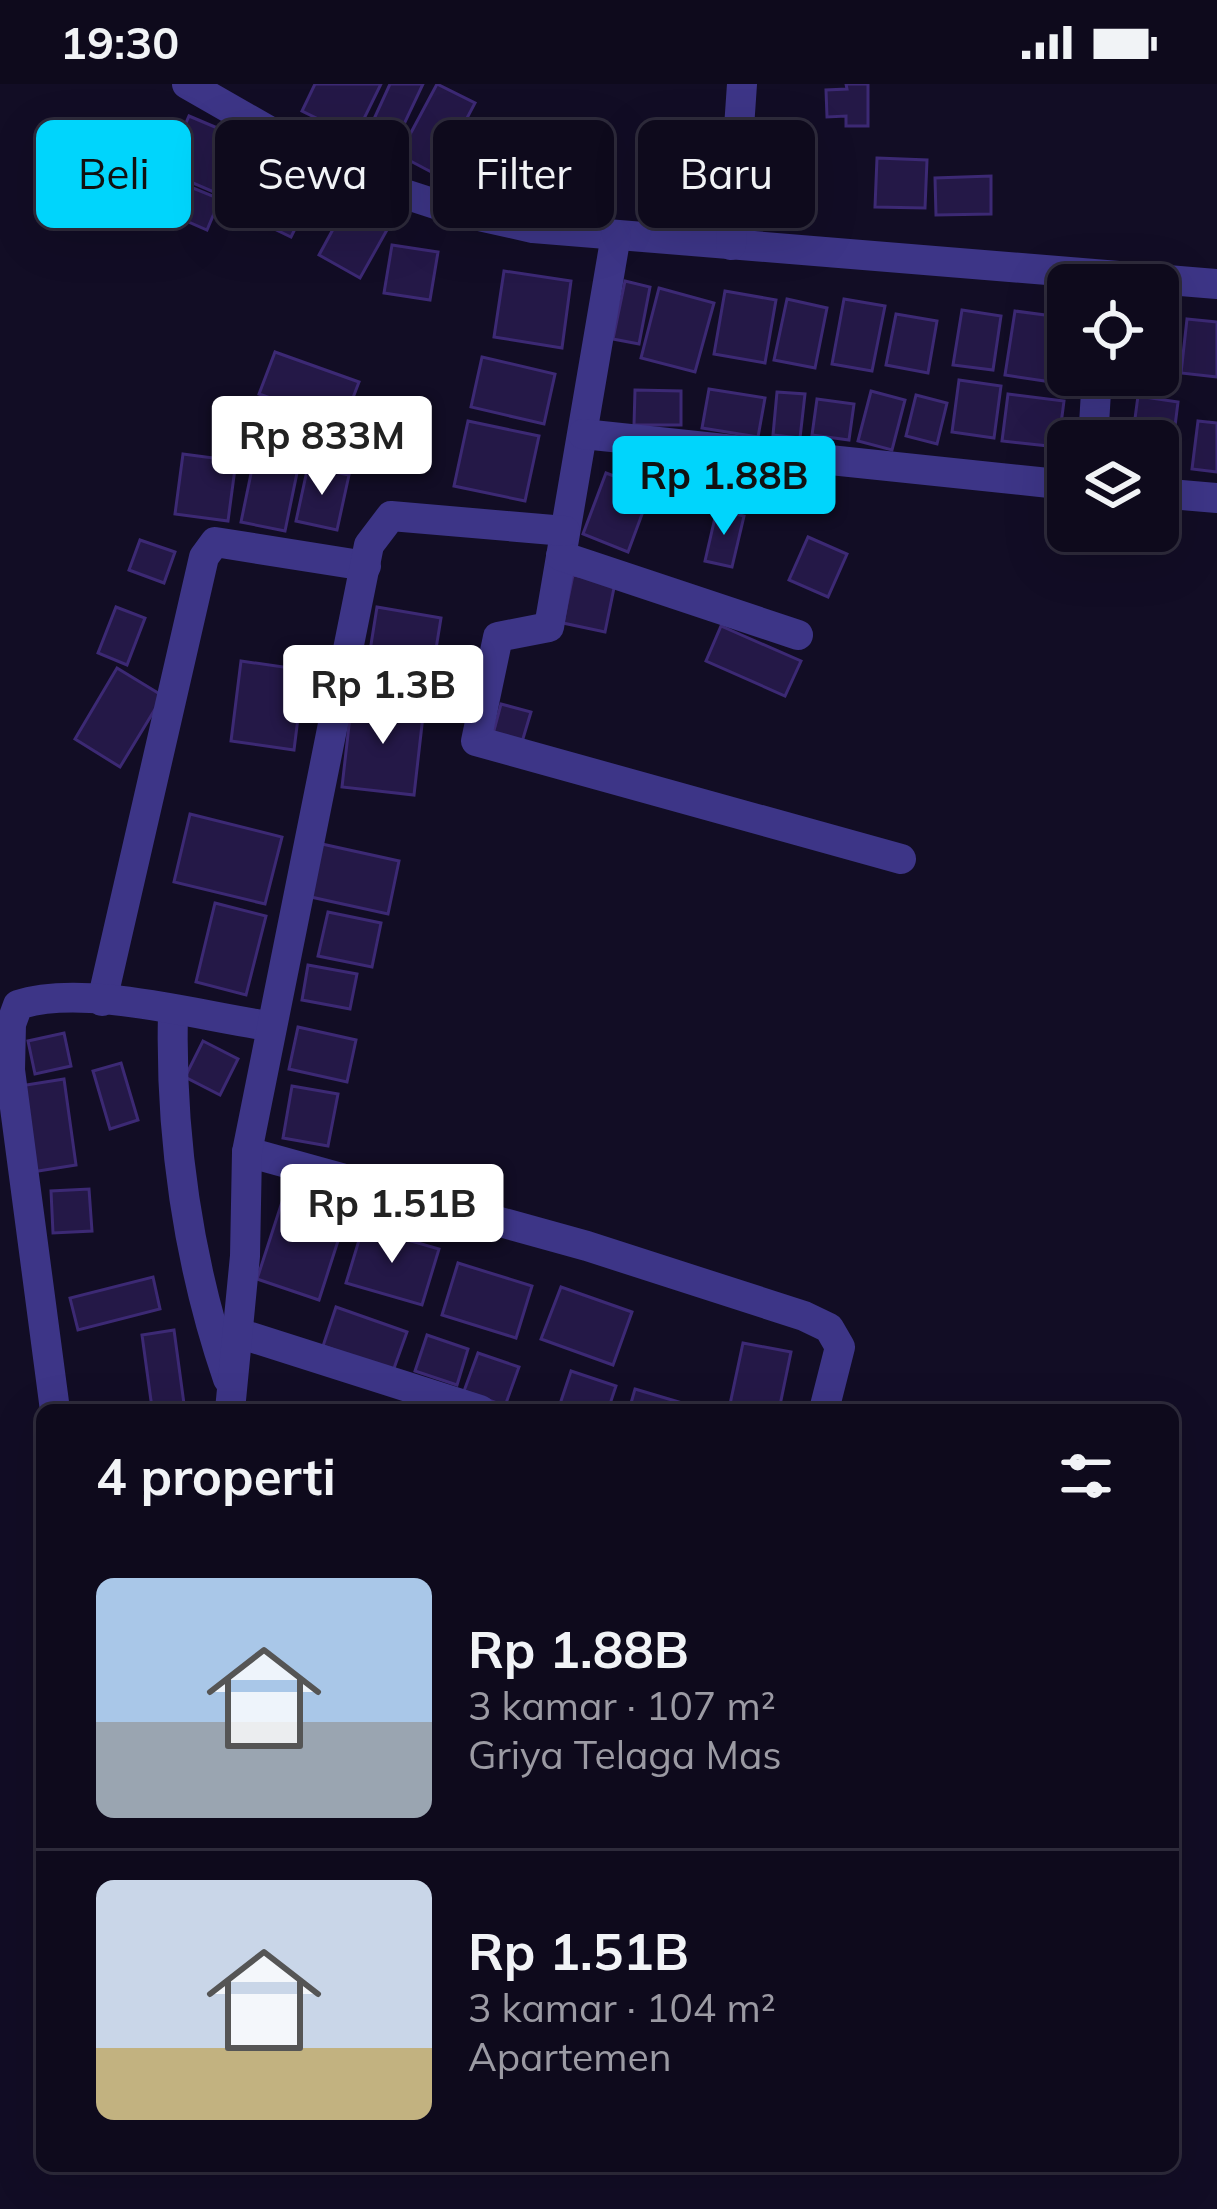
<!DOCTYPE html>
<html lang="id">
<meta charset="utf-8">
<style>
:root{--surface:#0e0a1c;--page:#171325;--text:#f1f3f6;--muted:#9b9aa3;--line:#2e2b3b;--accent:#00d5fc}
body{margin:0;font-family:Mulish,sans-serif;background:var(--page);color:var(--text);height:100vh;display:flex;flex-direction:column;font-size:45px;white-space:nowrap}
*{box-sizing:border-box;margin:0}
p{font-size:39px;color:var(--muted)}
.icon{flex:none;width:66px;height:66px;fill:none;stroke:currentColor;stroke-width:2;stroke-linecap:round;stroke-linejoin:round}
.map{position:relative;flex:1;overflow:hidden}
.panel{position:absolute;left:36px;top:1320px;width:1143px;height:768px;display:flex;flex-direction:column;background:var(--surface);border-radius:18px;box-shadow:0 12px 48px #0002,0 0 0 3px var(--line)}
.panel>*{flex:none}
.hud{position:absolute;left:36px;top:36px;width:1146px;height:108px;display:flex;gap:24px}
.fabs{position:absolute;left:1047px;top:180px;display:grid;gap:24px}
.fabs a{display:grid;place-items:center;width:132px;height:132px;border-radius:18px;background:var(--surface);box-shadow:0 12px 48px #0002,0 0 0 3px var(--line);font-size:60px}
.price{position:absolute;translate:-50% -102px;padding:0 27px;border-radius:12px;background:#fff;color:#222;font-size:39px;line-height:78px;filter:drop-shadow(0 3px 6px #0008)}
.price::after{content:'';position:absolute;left:50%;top:72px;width:36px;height:27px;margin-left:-18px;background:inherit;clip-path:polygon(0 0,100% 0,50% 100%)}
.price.current{background:var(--accent);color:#111}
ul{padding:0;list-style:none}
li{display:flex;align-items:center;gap:36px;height:300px;padding:0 60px}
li+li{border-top:3px solid var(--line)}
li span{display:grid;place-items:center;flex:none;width:336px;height:240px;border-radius:18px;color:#555}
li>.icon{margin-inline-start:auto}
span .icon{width:144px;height:144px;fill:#fffc;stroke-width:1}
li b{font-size:51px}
h2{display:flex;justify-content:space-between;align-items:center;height:144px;padding:0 60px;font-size:51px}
.tag{padding:0 42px;border-radius:18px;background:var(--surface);box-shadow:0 12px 48px #0002,0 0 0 3px var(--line);font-size:42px;line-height:108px}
.tag.current{background:var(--accent);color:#111}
.status{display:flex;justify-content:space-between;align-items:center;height:84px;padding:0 60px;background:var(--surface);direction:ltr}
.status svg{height:33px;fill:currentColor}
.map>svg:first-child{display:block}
.building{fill:#241847;stroke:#3c2974;stroke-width:3}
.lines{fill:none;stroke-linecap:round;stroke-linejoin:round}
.street{stroke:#3d3587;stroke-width:30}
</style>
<div class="status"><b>19:30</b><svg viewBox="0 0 49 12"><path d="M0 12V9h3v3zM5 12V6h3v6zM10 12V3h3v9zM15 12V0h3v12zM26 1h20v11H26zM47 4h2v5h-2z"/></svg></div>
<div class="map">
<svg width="1217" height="2125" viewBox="0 0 1217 2125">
<rect width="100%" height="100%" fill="#120d25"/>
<!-- building -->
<g class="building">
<polygon points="315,0 381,0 355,53 302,27"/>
<polygon points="390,0 423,0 388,74 362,61"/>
<polygon points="437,0 475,19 437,91 399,71"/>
<polygon points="846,0 868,0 868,42 846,42 846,32 827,33 826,6 847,5"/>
<polygon points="189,32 253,59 230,115 165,87"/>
<polygon points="264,67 320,94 291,153 235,126"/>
<polygon points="877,74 927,76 925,124 875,123"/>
<polygon points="991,92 991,130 936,131 935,94"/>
<polygon points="171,95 220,115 207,146 159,125"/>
<polygon points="355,105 397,128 360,194 319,171"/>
<polygon points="392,161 438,168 430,216 384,209"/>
<polygon points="504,187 571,197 562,264 494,253"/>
<polygon points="625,197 650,203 639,260 613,255"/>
<polygon points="659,204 714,219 695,288 641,274"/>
<polygon points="725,207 776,216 765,279 714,270"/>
<polygon points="787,215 827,224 815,284 774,276"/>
<polygon points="844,215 885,222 872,287 832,280"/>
<polygon points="962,226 1001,232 993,286 953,281"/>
<polygon points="1015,227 1068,234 1058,299 1005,291"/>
<polygon points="896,230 937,237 928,289 886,281"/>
<polygon points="1187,235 1217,238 1217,293 1181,289"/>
<polygon points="275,268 359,298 343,340 259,310"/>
<polygon points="482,273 555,290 544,340 471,323"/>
<polygon points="959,296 1001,302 994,354 952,348"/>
<polygon points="709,305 765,314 758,353 702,344"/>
<polygon points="635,306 681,307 681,341 634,341"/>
<polygon points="871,307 905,316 892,366 858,357"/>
<polygon points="777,308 805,310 800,354 773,351"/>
<polygon points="1008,310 1064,317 1058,363 1002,357"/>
<polygon points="916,311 947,319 937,360 906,352"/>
<polygon points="1138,312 1178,318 1170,382 1158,380 1158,357 1132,357"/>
<polygon points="817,315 854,320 849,356 812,351"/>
<polygon points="468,337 539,352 525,417 454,402"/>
<polygon points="1198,337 1217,339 1217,388 1192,385"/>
<polygon points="183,370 236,377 228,437 175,430"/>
<polygon points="253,380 297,389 285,447 241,438"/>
<polygon points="308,382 349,391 337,446 296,437"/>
<polygon points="606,389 651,406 628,468 583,450"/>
<polygon points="717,425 744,432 732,483 705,477"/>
<polygon points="808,453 847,470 828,513 789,496"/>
<polygon points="140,456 175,468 164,499 129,486"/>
<polygon points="573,491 615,499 605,548 563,539"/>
<polygon points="116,523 145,534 127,581 98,569"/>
<polygon points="377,523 441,534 430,602 366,592"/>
<polygon points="721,542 801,577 785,612 706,577"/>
<polygon points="241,577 304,586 294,666 231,657"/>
<polygon points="117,584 163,612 120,683 75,655"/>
<polygon points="352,615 424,623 414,711 342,703"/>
<polygon points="501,620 531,628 522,658 493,650"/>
<polygon points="190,730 282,753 265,820 174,798"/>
<polygon points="322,760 399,777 388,830 311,813"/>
<polygon points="215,819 266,832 246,911 196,898"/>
<polygon points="328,828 381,839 372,883 318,872"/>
<polygon points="308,881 357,890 350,925 302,916"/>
<polygon points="298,943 356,956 347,998 289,985"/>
<polygon points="64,949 71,982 35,990 28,957"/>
<polygon points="203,957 238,975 220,1011 185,993"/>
<polygon points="121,979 138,1036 110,1045 93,987"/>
<polygon points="64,995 76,1081 32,1088 20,1002"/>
<polygon points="292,1002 338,1010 328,1062 283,1054"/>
<polygon points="89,1105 92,1147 53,1149 51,1107"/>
<polygon points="284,1112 346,1132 319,1216 257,1195"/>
<polygon points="363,1143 439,1165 422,1221 346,1199"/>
<polygon points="458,1179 532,1202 516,1254 442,1231"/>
<polygon points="153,1193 160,1225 78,1246 70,1214"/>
<polygon points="561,1203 632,1228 613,1281 541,1255"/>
<polygon points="336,1223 407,1248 393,1287 323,1262"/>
<polygon points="174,1246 184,1320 152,1324 142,1251"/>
<polygon points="427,1251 468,1265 457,1301 415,1287"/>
<polygon points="743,1259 791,1268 779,1326 729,1325"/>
<polygon points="478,1269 519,1283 505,1322 464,1307"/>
<polygon points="571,1287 616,1302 608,1326 558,1326"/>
<polygon points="635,1305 699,1324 698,1326 629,1326"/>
</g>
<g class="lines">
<!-- street -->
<g class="street">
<polyline points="187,0 346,91 457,127 533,144 1217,200"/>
<polyline points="616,151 549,543 498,553 476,657 901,775"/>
<polyline points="731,161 742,0"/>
<polyline points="583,350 1068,401"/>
<polyline points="1093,357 1097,291"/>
<polyline points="1158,409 1217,414"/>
<polyline points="561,472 798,551"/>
<polyline points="102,917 204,473 215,458 366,482"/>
<path d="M173,929C170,1052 188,1178 228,1295"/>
<polyline points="247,1068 587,1162 804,1232 829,1244 840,1263 824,1326"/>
<polyline points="238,1249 480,1326"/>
<path d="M55,1326L10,986L11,940L18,921C83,899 199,932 269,942"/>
<polyline points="230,1326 245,1172 247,1068 369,461 391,432 565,447"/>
</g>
</g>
</svg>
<div class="fabs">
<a><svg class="icon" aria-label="locate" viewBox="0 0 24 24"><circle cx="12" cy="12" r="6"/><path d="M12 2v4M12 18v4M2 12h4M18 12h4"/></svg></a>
<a><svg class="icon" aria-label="layers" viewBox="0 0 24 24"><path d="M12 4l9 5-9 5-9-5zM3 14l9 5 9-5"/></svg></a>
</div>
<b class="price" style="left:322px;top:414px">Rp 833M</b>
<b class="price current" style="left:724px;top:454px">Rp 1.88B</b>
<b class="price" style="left:383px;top:663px">Rp 1.3B</b>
<b class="price" style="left:392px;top:1182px">Rp 1.51B</b>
<div class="hud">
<a class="tag current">Beli</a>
<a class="tag">Sewa</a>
<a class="tag">Filter</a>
<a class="tag">Baru</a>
</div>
<section class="panel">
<h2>4 properti<svg class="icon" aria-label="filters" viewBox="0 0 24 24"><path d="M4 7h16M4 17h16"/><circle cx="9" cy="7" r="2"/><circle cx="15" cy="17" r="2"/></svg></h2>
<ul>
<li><span style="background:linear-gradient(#a9c7e8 60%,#9aa5b1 0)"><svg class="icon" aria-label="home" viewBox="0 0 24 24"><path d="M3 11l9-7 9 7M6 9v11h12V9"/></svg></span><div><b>Rp 1.88B</b><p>3 kamar · 107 m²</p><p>Griya Telaga Mas</p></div></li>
<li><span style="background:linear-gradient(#c9d6e8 70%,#c2b280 0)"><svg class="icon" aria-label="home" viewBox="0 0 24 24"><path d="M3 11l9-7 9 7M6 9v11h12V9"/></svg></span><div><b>Rp 1.51B</b><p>3 kamar · 104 m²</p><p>Apartemen</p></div></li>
</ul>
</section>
</div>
